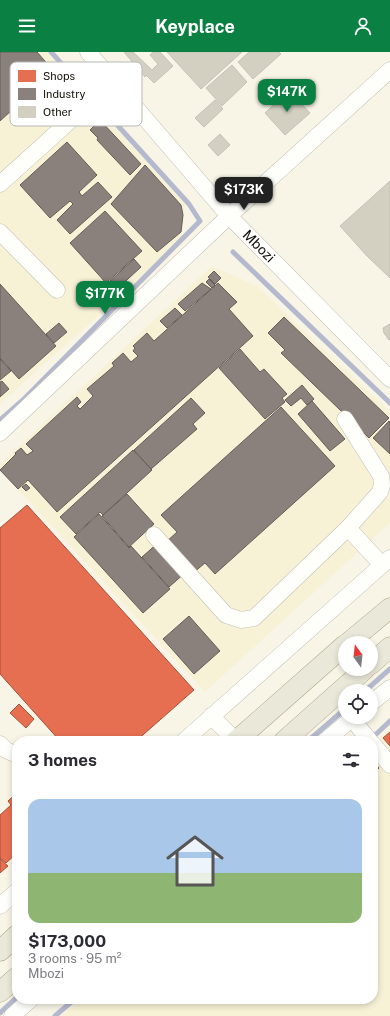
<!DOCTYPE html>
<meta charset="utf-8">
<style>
:root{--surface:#fff;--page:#f2f2f3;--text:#2b2b33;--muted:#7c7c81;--line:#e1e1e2;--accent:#0b8043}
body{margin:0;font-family:"Public Sans",sans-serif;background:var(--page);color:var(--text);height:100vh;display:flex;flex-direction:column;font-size:15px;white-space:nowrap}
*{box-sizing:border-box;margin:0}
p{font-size:13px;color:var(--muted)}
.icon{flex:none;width:22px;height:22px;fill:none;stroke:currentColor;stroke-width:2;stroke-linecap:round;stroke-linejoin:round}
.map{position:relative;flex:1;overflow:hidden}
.side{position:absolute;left:12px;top:684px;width:366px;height:268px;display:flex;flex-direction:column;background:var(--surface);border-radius:16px;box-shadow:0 2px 6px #0003}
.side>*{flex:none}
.needle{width:26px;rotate:345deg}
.tools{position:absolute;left:338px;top:584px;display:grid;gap:8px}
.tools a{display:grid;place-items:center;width:40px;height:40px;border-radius:50%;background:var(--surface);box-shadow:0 2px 6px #0003;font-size:20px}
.price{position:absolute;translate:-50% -34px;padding:0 9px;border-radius:8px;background:var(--accent);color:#fff;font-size:13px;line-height:26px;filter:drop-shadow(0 1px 2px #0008)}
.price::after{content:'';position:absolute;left:50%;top:24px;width:12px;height:9px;margin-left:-6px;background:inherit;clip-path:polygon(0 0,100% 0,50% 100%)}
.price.active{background:#222;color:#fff}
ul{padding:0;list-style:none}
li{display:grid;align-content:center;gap:8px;height:212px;padding:0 16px}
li+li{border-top:1px solid var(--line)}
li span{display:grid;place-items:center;height:124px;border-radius:12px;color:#555}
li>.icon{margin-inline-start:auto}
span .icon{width:72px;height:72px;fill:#fffc;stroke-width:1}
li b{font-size:17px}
h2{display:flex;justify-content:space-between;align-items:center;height:48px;padding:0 16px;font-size:17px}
header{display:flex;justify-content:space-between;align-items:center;height:52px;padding:0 16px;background:var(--accent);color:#fff;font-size:18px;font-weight:700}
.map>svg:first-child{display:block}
.built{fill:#f7f2d6}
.shops{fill:#e76f51;stroke:#a6523a}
.industry{fill:#8a817c;stroke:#655e58}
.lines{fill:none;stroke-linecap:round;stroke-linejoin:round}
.stream{stroke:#b5b9cd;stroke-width:5}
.building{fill:#d3d0c2;stroke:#c5c2b7}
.minor-casing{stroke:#c1bfb3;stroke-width:17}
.major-casing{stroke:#aca685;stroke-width:21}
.minor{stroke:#fefefb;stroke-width:16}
.major{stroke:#eae8d8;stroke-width:20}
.labels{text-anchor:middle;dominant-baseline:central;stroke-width:4;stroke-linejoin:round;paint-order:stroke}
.street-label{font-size:14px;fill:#100e05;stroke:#fff}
.key{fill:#fff;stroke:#b7b7b4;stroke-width:1}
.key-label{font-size:11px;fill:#100e05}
</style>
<header><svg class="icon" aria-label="menu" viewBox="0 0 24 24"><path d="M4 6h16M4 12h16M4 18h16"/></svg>Keyplace<svg class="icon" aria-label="person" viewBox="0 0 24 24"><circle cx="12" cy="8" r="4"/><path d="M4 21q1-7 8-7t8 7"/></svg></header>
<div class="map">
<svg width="390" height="964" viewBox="0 0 390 964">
<rect width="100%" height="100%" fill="#f8f5e7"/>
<!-- built -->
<g class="built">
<polygon points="0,0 46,0 185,152 181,189 0,352"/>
<polygon points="212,214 257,234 390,360 390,471 205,640 0,418 0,412"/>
<polygon points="390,677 390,964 61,964 81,947 373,947 373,692"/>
</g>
<!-- shops -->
<g class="shops">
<polygon points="27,453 194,638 136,689 60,689 0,622 0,476"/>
<polygon points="19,652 34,667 26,676 10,661"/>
<polygon points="390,680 390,694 383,686"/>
<polygon points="373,709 379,716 373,722"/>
<polygon points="17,741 17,801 6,811 0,806 0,763 11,753 8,749"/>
<polygon points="0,807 8,814 0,821"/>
</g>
<!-- industry -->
<g class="industry">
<polygon points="0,0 37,0 66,33 35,60 24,47 0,69"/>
<polygon points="100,68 141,112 130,123 97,88 98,86 90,78"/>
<polygon points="67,90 97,123 79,140 82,144 98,130 112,145 70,182 57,168 73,152 70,149 50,166 20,133"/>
<polygon points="145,113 181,153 183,163 181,180 157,200 111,152"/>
<polygon points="105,159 142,199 106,231 70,191"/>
<polygon points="134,207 141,215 116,238 114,235 112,237 109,234 111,232 109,230"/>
<polygon points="214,219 221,226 215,232 208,225"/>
<polygon points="209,227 215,233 212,236 206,230"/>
<polygon points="202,231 211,237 185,259 178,252"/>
<polygon points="218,231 237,250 229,257 253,284 57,460 28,428 18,437 0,418 16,402 15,401 21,396 27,403 33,399 26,392 77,345 81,350 77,354 80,357 93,344 87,337 114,314 112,311 123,301 131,310 138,304 133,299 135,296 133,294 147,281 154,289"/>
<polygon points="0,232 56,294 19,327 0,306"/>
<polygon points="175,256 182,263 167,276 160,269"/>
<polygon points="284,265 389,366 369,386 281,301 285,298 268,281"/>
<polygon points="59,271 67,280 54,291 46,282"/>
<polygon points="240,297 260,320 264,317 287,342 282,346 285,350 265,367 219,316"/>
<polygon points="0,307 11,319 0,328"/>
<polygon points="2,329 9,337 0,345 0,330"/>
<polygon points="302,333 314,347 307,353 301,346 291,354 285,348"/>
<polygon points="191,346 205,361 193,372 197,377 151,417 134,398"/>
<polygon points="312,349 345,387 330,399 298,362"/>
<polygon points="281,355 335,414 215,522 205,511 193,521 165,491 177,480 161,463"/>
<polygon points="389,369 390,370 390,402 373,386"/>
<polygon points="133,398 152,418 103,463 100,460 76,482 60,465"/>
<polygon points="26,432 30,436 26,439 22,435"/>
<polygon points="127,442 154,472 129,495 102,464"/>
<polygon points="99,462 129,496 131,494 170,537 143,561 74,485"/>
<polygon points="159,490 186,520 169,535 142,505"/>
<polygon points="189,564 220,599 194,622 163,587"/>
</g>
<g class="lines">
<!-- stream -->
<g class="stream">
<polyline points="233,200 390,351"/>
<polyline points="0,368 23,348 200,169 189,152 51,0"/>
<polyline points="365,639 390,617"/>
<polyline points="371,687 390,669"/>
<polyline points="308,689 345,657"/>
<polyline points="0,961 17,945"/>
<polyline points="55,964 75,947"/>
</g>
</g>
<!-- building -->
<g class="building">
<polygon points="124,0 133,0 152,18 158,12 150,3 153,0 160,0 173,14 154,31 146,23 145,25"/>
<polygon points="167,0 242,0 201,37"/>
<polygon points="249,0 279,0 281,2 253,27 238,10"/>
<polygon points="232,13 247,30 222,54 206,36"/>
<polygon points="289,38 310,61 285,83 265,61"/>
<polygon points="215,48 223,57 204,75 195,66"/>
<polygon points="220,82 230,93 218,104 208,93"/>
<polygon points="390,129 390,226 367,204 340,174"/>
<polygon points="390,272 390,287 389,288 384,281 383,276"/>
</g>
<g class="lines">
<defs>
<g id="minor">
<polyline points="88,0 229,164 390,327"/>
<polyline points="0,132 114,29"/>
<polyline points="0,180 57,238"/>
<polyline points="345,367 381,424 382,433 380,440 348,476"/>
<polyline points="0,381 229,164 390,18"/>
<polyline points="154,483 226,563 241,568 254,566 348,476 381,512"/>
<polyline points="371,651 390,636"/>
<polyline points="211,664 236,689"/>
<polyline points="352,667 370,689"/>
<polyline points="184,689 390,506"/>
<polyline points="325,689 354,665"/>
<polyline points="0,692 6,698 17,703"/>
<polyline points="373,692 390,713"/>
<polyline points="0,854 17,839"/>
<polyline points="12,964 31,947"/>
</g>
<g id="major">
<polyline points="348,591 390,556"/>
<polyline points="371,612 390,595"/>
<polyline points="236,689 345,593"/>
<polyline points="284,689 365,617"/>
<polyline points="0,899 17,883"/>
<polyline points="0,940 17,925"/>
</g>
</defs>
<!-- minor casing -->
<use href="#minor" class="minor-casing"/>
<!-- major casing -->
<use href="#major" class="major-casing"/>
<!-- minor -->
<use href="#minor" class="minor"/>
<!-- major -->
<use href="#major" class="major"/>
</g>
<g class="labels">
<!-- street labels -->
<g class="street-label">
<text transform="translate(259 194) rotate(45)">Mbozi</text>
</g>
</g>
<!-- legend -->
<rect x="10" y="10" width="132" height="64" rx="6" class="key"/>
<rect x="18" y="18" width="18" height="12" fill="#e76f51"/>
<rect x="18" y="36" width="18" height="12" fill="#8a817c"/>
<rect x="18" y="54" width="18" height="12" fill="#d3d0c2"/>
<g class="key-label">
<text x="43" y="28">Shops</text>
<text x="43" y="46">Industry</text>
<text x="43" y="64">Other</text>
</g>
</svg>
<div class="tools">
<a><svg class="needle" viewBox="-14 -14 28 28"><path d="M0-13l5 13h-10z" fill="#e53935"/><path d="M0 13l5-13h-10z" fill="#7c7c81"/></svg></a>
<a><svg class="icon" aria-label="locate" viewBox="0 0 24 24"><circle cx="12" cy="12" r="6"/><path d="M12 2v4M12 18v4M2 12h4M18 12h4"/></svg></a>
</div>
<b class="price" style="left:287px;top:61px">$147K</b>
<b class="price active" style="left:244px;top:159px">$173K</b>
<b class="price" style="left:105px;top:263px">$177K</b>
<section class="side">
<h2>3 homes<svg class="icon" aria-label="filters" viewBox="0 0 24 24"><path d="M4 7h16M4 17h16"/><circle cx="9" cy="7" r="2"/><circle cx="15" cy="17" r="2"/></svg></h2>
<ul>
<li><span style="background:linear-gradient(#a9c7e8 60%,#8fb573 0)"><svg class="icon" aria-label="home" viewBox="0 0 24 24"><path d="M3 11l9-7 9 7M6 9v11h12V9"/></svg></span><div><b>$173,000</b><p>3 rooms · 95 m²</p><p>Mbozi</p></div></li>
</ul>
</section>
</div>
